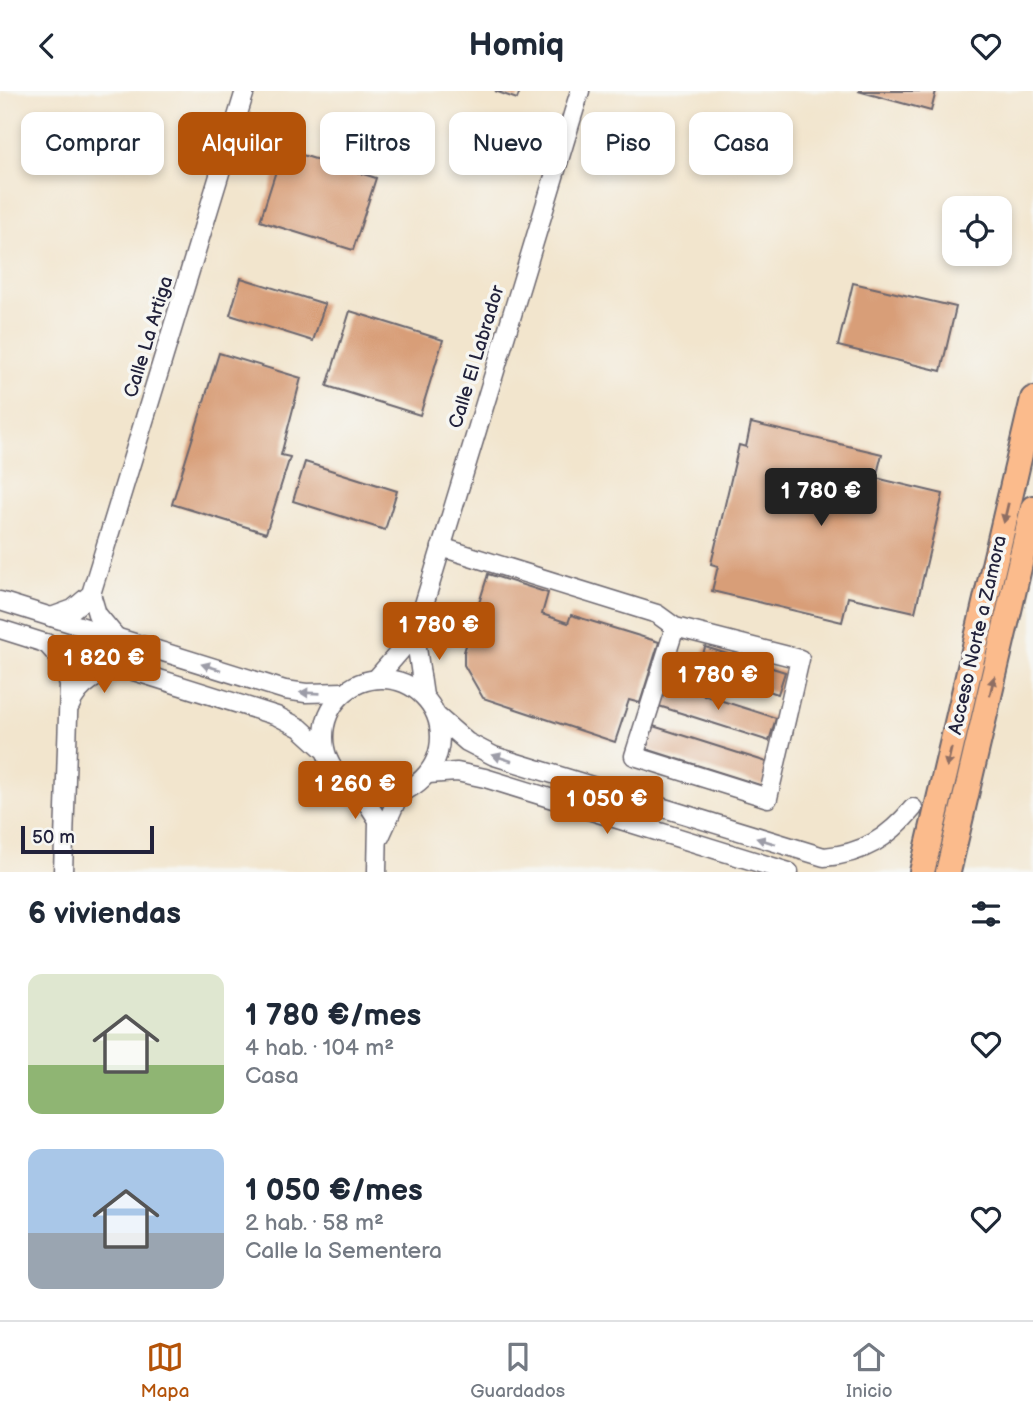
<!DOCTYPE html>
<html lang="es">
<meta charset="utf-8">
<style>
:root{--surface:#fff;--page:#f6f6f7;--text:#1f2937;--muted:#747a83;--line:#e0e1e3;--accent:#b45309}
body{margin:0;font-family:"Balsamiq Sans",sans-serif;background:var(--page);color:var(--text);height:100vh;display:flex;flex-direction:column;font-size:26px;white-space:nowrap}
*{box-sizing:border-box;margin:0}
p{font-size:23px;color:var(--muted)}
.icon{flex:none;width:38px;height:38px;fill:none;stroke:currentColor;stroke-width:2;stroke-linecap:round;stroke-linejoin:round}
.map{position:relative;height:781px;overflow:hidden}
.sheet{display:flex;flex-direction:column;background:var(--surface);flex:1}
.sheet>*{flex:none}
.top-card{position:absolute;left:21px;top:21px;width:992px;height:63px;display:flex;gap:14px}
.tools{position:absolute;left:942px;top:105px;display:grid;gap:14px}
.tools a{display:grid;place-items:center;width:70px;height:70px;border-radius:14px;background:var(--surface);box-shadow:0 4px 10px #0003;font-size:35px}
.scale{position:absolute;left:21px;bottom:18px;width:133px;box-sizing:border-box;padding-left:7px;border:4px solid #22223b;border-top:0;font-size:19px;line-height:24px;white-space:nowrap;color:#22223b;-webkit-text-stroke:5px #f6f6f2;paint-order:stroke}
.price{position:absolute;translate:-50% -60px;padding:0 16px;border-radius:7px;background:var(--accent);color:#fff;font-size:23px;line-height:46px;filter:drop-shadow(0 2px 4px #0008)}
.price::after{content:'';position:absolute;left:50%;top:42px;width:21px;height:16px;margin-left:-10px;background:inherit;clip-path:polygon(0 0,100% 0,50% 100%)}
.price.on{background:#222;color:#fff}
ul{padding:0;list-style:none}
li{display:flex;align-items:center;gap:21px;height:175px;padding:0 28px}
li span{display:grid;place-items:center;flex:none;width:196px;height:140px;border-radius:14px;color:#555}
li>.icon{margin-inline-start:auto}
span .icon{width:84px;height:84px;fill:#fffc;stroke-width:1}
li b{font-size:30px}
h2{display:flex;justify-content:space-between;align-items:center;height:84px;padding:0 28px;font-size:30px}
.pill{padding:0 24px;border-radius:14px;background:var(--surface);box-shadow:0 4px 10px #0003;font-size:24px;line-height:63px}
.pill.on{background:var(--accent);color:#fff}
header{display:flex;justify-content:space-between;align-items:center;height:91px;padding:0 28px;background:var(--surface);font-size:32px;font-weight:600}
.tabs{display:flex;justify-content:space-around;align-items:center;height:98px;border-top:2px solid var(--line);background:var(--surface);font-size:19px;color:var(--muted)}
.tabs a{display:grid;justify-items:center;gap:4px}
.tabs .on{color:var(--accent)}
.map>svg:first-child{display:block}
.building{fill:#d89e78}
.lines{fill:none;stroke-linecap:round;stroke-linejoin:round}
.minor-casing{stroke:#6b666e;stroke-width:21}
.highway-casing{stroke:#6b666e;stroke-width:28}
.minor{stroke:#fff;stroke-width:18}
.highway{stroke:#fbbb8c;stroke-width:24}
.oneway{fill:#8e6e64}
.oneway2{fill:#9c9ca7}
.labels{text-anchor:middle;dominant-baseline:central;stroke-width:7;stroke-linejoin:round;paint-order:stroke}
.street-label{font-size:19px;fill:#22223b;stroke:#f6f6f2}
</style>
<header><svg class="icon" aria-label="back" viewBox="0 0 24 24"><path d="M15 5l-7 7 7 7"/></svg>Homiq<svg class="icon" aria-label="heart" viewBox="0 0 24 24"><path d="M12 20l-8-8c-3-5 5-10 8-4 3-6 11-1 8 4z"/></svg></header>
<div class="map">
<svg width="1033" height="781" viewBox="0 0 1033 781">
<rect width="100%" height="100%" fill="#f6f6f2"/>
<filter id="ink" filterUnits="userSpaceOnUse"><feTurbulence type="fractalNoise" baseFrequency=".0143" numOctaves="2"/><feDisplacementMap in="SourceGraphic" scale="14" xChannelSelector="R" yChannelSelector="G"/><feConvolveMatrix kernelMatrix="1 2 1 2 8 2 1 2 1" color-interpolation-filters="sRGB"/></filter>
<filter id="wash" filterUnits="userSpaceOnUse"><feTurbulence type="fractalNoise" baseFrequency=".00686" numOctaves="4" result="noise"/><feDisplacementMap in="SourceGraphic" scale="28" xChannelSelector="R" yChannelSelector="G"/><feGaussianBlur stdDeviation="1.57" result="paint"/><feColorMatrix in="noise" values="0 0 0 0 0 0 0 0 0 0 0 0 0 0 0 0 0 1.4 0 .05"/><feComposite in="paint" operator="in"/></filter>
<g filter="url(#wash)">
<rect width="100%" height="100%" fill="#f2e5cd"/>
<g id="blocks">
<!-- building -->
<g class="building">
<polygon points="495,0 520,0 517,8"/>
<polygon points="858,0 936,0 931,20"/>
<polygon points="283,58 376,87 353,159 260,130"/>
<polygon points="241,187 325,213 313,250 230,224"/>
<polygon points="853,192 956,216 941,280 838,255"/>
<polygon points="350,220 443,249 420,324 327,295"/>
<polygon points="219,262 301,287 281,364 290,366 266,442 172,413"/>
<polygon points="751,332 882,363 876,387 943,403 915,521 848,506 842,531 712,500 718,475 711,473 739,354 746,356"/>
<polygon points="305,371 397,400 385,439 293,410"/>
<polygon points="488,483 548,502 542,523 568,532 571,524 659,551 640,612 629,609 615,651 483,607 464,574 464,561"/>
<polygon points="705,556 785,581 778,603 699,578"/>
<polygon points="666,592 776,627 769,650 659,615"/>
<polygon points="653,635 770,672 763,695 646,658"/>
</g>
</g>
</g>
<g filter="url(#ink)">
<use href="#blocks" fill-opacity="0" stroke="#6b666e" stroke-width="2"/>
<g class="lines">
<defs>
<g id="minor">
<polyline points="441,456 657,523 675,536 634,665 768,707 800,568 675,536"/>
<polyline points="91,503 97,523 116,546"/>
<polyline points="0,510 285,599 306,602 344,601"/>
<polyline points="51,526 73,518 91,503 245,0"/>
<polyline points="0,538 277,625 300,637 323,658"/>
<polyline points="415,543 424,605"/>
<polyline points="46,552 62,570 69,594 63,781"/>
<circle cx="382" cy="646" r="58"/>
<polyline points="376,588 415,543 580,0"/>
<path d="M70,615C78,593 101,580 124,577"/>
<path d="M437,625L467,651L494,665L824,766C863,763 888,747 913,717"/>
<polyline points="428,683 457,681 485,687 789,781"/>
<polyline points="360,701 378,729 377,781"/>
<polyline points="380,746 400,702"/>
</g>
<g id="highway">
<polyline points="922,781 1033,308"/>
<polyline points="948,781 1033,417"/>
</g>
</defs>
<!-- minor casing -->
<use href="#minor" class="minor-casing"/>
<!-- highway casing -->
<use href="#highway" class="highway-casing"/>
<!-- minor -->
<use href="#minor" class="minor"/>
<!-- highway -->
<use href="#highway" class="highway"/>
</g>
<!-- one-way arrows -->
<defs><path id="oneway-solid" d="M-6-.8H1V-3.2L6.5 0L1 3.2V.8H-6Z" transform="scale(1.75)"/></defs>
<g class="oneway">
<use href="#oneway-solid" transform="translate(1006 422) rotate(103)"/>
<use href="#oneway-solid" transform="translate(992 595) rotate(-77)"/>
<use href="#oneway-solid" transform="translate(949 667) rotate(103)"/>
</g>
<g class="oneway2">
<use href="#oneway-solid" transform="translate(211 576) rotate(-163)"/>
<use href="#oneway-solid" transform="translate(310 602) rotate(-178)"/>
<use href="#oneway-solid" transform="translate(502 667) rotate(-162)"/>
<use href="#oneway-solid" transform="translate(766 750) rotate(-163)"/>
</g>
</g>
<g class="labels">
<!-- street labels -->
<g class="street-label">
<text transform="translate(149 246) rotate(-73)">Calle La Artiga</text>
<text transform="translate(477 266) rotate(-73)">Calle El Labrador</text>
<text transform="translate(978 544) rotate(-77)">Acceso Norte a Zamora</text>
</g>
</g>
</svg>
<div class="tools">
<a><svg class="icon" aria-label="locate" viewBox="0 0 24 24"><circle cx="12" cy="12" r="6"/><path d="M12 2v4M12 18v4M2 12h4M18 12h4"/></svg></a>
</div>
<div class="scale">50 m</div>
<b class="price on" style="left:821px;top:437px">1 780 €</b>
<b class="price" style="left:439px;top:571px">1 780 €</b>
<b class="price" style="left:104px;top:604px">1 820 €</b>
<b class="price" style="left:718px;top:621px">1 780 €</b>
<b class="price" style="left:355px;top:730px">1 260 €</b>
<b class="price" style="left:607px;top:745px">1 050 €</b>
<div class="top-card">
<a class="pill">Comprar</a>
<a class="pill on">Alquilar</a>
<a class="pill">Filtros</a>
<a class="pill">Nuevo</a>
<a class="pill">Piso</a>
<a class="pill">Casa</a>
</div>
</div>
<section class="sheet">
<h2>6 viviendas<svg class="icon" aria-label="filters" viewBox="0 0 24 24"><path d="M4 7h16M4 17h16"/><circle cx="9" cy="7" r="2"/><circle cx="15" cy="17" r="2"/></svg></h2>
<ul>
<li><span style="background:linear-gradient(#dfe7d0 65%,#8fb573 0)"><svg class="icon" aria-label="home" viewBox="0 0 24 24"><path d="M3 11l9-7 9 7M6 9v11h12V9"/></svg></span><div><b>1 780 €/mes</b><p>4 hab. · 104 m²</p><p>Casa</p></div><svg class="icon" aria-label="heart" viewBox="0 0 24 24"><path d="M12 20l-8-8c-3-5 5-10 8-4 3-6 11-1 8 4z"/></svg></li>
<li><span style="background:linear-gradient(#a9c7e8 60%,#9aa5b1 0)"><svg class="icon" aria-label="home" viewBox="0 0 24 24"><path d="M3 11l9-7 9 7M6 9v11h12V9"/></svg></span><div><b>1 050 €/mes</b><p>2 hab. · 58 m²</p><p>Calle la Sementera</p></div><svg class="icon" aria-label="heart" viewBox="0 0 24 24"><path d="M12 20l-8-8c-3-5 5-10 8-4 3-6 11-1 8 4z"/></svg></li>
</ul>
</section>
<nav class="tabs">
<a class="on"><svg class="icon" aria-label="map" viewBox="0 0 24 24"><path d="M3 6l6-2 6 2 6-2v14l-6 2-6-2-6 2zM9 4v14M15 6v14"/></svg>Mapa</a>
<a><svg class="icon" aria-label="saved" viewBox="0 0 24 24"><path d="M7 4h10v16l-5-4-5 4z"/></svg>Guardados</a>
<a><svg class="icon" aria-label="home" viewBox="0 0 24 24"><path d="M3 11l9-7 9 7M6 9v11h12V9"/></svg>Inicio</a>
</nav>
